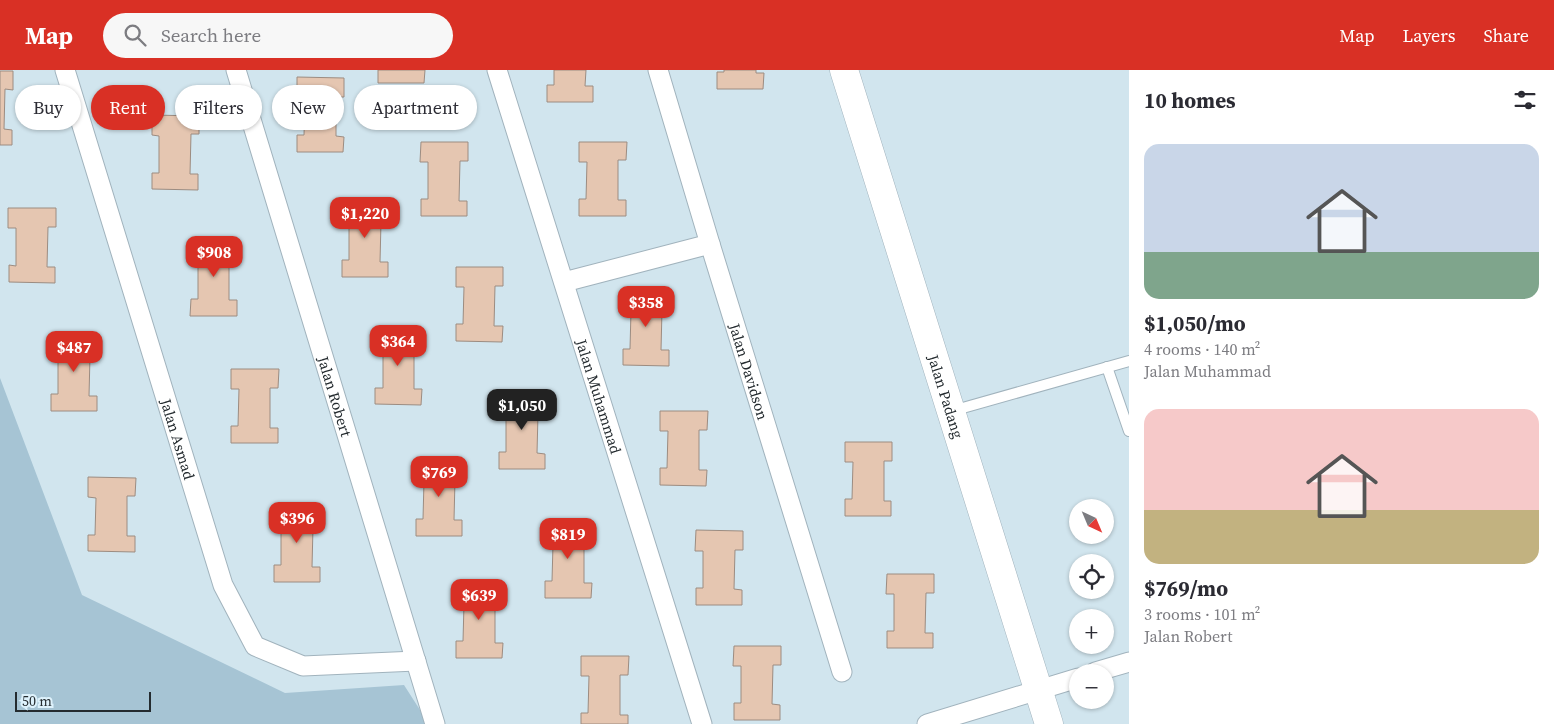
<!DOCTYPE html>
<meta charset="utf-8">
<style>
:root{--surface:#fff;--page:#f7f7f7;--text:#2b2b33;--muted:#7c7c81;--accent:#d93025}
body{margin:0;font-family:"Source Serif 4",serif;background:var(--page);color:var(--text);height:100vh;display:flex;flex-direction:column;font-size:19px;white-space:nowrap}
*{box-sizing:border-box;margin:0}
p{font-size:16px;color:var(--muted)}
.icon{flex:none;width:28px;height:28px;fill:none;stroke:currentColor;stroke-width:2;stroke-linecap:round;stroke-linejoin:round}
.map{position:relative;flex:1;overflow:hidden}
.side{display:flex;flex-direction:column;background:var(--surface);width:425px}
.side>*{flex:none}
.banner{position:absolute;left:15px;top:15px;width:475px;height:45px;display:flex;gap:10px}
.needle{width:32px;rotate:136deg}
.tools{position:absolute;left:1069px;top:429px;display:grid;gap:10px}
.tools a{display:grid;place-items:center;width:45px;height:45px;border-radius:50%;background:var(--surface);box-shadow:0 1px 4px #0004;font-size:25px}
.scale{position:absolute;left:15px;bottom:12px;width:136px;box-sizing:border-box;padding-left:5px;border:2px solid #242b2f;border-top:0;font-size:14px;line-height:18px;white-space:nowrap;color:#242b2f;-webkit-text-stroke:4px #def2fc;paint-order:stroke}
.price{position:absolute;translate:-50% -42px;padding:0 11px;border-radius:10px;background:var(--accent);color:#fff;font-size:16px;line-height:32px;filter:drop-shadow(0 1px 2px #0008)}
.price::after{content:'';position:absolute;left:50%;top:30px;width:15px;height:11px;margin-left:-8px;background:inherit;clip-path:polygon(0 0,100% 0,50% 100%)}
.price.on{background:#222;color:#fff}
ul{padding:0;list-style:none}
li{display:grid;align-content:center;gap:10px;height:265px;padding:0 15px}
li span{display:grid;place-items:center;height:155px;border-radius:15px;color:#555}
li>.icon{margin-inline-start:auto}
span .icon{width:90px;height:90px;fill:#fffc;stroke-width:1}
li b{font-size:21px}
h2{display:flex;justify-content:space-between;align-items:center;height:60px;padding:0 15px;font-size:21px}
.tag{padding:0 18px;border-radius:22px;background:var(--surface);box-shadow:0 1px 4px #0004;font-size:18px;line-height:45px}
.tag.on{background:var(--accent);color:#fff}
header{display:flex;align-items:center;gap:30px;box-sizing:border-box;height:70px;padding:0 25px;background:var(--accent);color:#fff}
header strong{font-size:24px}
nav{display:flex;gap:28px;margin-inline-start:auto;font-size:18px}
.search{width:350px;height:45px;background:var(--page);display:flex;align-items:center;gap:12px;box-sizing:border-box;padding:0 18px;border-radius:28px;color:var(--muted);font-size:19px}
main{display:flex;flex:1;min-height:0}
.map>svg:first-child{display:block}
.green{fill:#a6c4d4}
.building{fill:#e5c6b1;stroke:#9c8c81}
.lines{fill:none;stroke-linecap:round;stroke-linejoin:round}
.lane-casing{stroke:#a1b3bd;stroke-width:12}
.street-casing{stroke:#a1b3bd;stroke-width:21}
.secondary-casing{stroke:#a1b3bd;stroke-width:29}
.lane{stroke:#fff;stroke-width:10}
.street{stroke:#fff;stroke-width:19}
.secondary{stroke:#fff;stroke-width:28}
.labels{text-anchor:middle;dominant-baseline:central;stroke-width:5;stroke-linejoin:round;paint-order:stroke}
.street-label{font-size:15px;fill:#242b2f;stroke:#def2fc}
</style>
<header>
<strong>Map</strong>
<div class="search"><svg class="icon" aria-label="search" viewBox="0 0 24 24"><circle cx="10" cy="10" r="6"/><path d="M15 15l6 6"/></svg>Search here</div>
<nav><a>Map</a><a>Layers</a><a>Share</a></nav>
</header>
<main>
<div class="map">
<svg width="1129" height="654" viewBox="0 0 1129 654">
<rect width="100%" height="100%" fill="#d1e5ee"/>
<!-- green -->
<polygon class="green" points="0,308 82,525 285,623 404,615 429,654 0,654"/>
<!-- building -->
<g class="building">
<polygon points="378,0 425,0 424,13 378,13"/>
<polygon points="554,0 586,0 585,16 593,16 593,32 547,32 547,15 554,15"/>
<polygon points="724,0 756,0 756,3 764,3 763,19 717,19 717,2 724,2"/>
<polygon points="0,1 13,1 13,20 5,19 4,59 12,60 12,75 0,75"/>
<polygon points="297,7 344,8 344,27 336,27 336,66 344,67 343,82 297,82 297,65 304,65 305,28 297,28"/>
<polygon points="152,45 199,46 199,64 191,64 190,104 198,104 198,120 152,119 152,103 159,103 159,66 152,65"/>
<polygon points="421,72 468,72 468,91 460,91 459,131 467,131 467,146 421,146 421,129 428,129 428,92 420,92"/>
<polygon points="579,72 627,72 626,90 618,90 618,130 626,130 626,146 579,146 579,129 586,129 587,92 579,92"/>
<polygon points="342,133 389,133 389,152 381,152 380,192 388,192 388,207 342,207 342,190 349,190 349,153 342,153"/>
<polygon points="8,138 56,138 56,157 48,157 47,197 55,197 55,213 9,212 9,195 16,196 16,158 8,158"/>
<polygon points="190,171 238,172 238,191 229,190 229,230 237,230 237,246 190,246 191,229 198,229 198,192 190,191"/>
<polygon points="456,197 503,197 503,216 495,216 494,256 503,256 502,272 456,271 456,254 463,254 464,217 456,217"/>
<polygon points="623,221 670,222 670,240 662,240 661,280 669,280 669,296 623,295 623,279 630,279 631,241 623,241"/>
<polygon points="375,260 423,260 422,279 414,279 414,319 422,319 421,335 375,334 375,318 383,318 383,281 375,281"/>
<polygon points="51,267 98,267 98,286 90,286 89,326 97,326 97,341 51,341 51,324 58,324 58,287 50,287"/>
<polygon points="231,299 279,299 278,318 270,318 270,358 278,358 278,373 231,373 231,356 238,356 239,319 231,319"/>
<polygon points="499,324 546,325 546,343 538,344 537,383 545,384 545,399 499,399 499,382 506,382 506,345 498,345"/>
<polygon points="660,341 708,341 707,360 699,360 699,400 707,400 706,416 660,415 660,398 667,398 668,361 660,361"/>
<polygon points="845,372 892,372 892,391 884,391 884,431 891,431 891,446 845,446 845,429 852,429 853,392 845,392"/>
<polygon points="416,391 463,392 463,410 455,410 454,450 462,450 462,466 416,466 416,449 423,449 424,411 416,412"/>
<polygon points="88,407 136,408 135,426 127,426 127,466 135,466 135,482 88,481 88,465 95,465 96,428 88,427"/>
<polygon points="274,438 321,438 321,457 313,457 312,497 320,497 320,512 274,512 274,495 281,495 281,458 274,458"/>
<polygon points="545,454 593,454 592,473 584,473 584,513 592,513 591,528 545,528 545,511 552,511 553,474 545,474"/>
<polygon points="696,460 743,461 743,480 735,480 734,519 742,520 742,535 696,535 696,518 703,518 703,481 695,481"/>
<polygon points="887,504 934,504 934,523 926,523 925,563 933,563 933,578 887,578 887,561 894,561 894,524 886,524"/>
<polygon points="456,514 503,514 503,533 495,533 495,573 503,573 502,588 456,588 456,571 463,571 464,534 456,534"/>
<polygon points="734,576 781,576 781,595 773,595 772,634 780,635 780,650 734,650 734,633 741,633 741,596 733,596"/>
<polygon points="581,586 629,586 628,605 620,605 620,645 628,645 628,654 581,654 581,643 588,643 589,606 581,606"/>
</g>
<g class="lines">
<defs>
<g id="lane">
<polyline points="1107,297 1129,361"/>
<polyline points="952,341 1129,291"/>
</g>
<g id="street">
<path id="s1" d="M65,0L223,515L255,576L303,596L416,591"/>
<path id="s2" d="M236,0L435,654"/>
<path id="s3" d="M497,0L702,654"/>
<path id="s4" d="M658,0L710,174L842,602"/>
<polyline points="564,212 710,174"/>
<polyline points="1095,602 1129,592"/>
<polyline points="927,654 1078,608"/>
</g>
<g id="secondary">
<path id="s5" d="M844,0L1049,654"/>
</g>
</defs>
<!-- lane casing -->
<use href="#lane" class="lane-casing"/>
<!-- street casing -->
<use href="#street" class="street-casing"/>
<!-- secondary casing -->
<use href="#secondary" class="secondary-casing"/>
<!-- lane -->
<use href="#lane" class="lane"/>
<!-- street -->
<use href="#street" class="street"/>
<!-- secondary -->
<use href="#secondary" class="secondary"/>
</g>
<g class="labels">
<!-- street labels -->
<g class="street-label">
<text stroke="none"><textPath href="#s4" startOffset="315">Jalan Davidson</textPath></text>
<text stroke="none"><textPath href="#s2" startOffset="341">Jalan Robert</textPath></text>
<text stroke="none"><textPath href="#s3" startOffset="342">Jalan Muhammad</textPath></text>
<text stroke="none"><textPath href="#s5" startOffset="342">Jalan Padang</textPath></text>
<text stroke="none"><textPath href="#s1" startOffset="386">Jalan Asmad</textPath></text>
</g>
</g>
</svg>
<div class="tools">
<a><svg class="needle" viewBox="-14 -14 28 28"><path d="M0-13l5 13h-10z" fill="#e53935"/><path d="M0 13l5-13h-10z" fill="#7c7c81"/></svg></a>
<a><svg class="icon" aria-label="locate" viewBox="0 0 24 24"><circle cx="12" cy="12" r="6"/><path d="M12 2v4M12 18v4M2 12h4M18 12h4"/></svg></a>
<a>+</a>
<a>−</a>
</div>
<div class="scale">50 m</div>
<b class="price" style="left:365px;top:169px">$1,220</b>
<b class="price" style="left:214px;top:208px">$908</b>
<b class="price" style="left:646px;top:258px">$358</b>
<b class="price" style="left:398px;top:297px">$364</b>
<b class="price" style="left:74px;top:303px">$487</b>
<b class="price on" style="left:522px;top:361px">$1,050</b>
<b class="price" style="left:439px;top:428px">$769</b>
<b class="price" style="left:297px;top:474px">$396</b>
<b class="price" style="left:568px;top:490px">$819</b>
<b class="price" style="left:479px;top:551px">$639</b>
<div class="banner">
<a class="tag">Buy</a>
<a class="tag on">Rent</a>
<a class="tag">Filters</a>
<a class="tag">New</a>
<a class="tag">Apartment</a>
</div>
</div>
<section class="side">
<h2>10 homes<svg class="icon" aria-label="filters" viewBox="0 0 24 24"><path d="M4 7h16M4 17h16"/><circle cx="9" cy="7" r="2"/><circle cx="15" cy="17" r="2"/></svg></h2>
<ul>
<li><span style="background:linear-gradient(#c9d6e8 70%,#7fa58c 0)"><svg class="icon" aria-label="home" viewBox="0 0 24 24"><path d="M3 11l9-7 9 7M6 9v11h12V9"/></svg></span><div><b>$1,050/mo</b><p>4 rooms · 140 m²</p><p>Jalan Muhammad</p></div></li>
<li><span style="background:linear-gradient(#f6c9c9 65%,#c2b280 0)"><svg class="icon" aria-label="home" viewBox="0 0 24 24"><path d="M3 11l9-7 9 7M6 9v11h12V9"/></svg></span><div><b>$769/mo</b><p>3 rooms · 101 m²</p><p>Jalan Robert</p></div></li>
</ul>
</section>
</main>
